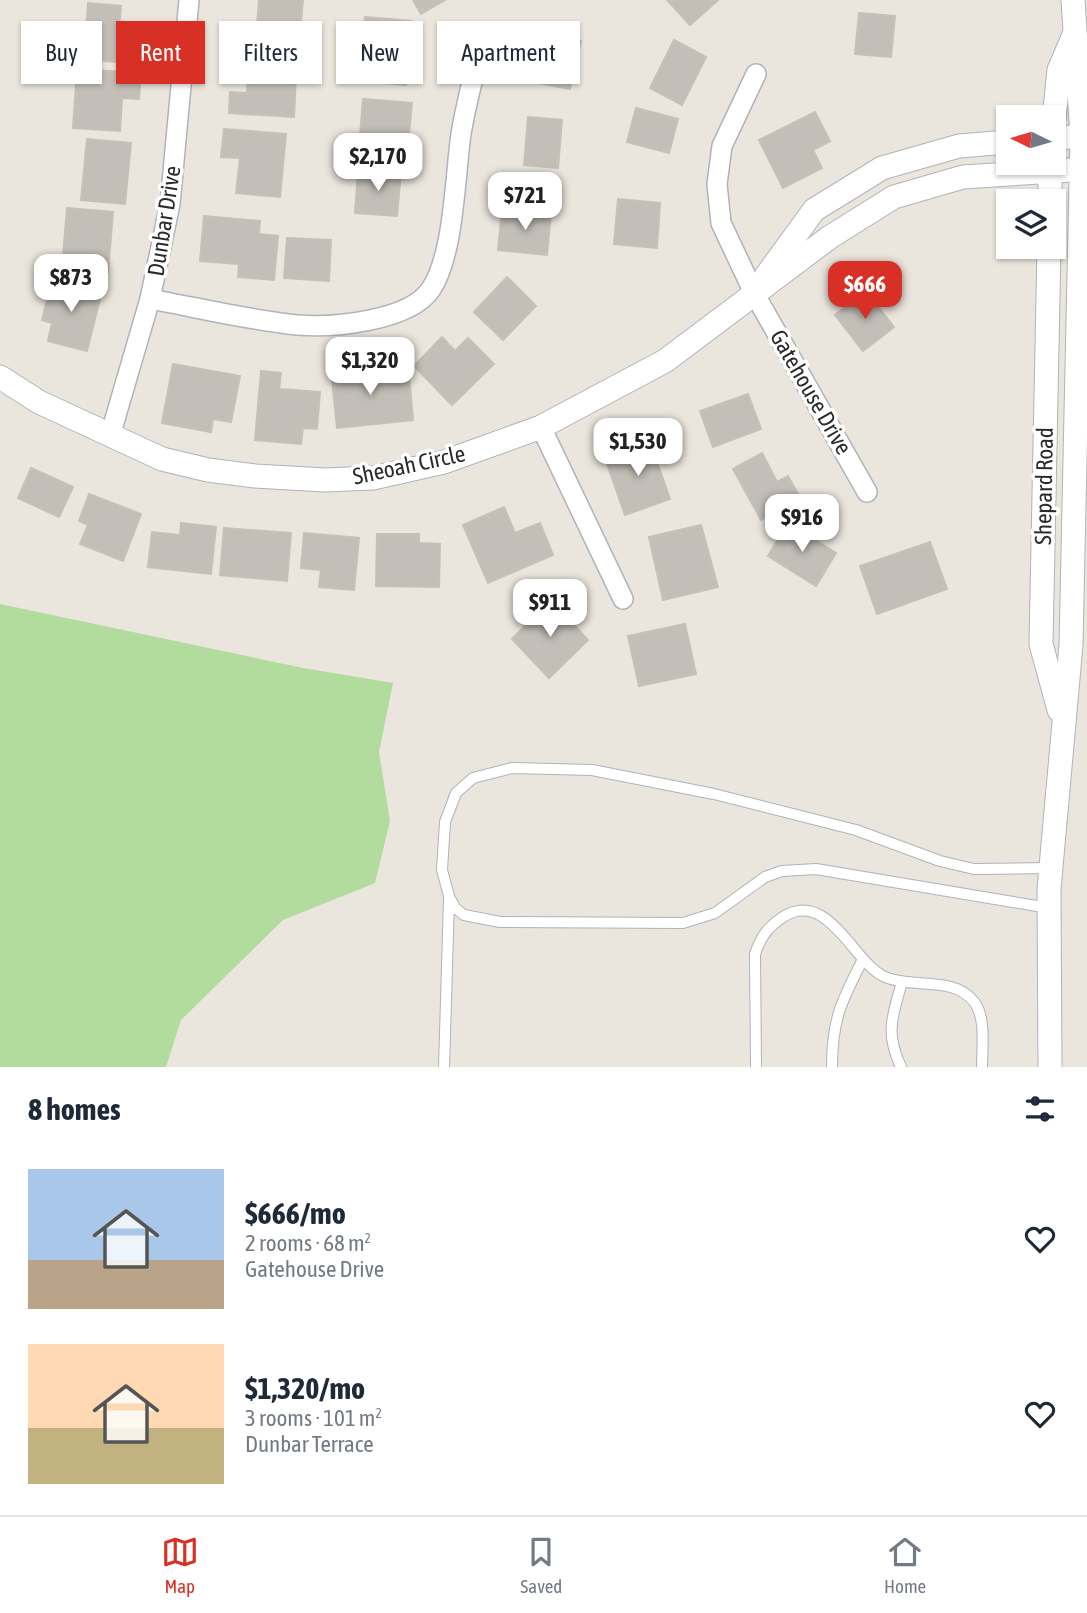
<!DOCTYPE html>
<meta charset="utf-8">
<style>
:root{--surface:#fff;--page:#f6f6f7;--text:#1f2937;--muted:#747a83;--line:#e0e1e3;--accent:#d93025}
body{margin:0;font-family:"Asap Condensed",sans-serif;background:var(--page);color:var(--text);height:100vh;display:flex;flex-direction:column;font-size:26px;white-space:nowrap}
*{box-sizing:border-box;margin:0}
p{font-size:23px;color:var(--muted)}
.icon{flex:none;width:38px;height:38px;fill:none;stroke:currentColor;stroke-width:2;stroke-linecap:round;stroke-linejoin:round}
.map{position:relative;height:1067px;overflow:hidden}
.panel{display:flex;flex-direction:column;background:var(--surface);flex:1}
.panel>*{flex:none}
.top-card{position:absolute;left:21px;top:21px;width:700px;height:63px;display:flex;gap:14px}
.needle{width:46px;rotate:275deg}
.tools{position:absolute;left:996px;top:105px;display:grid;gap:14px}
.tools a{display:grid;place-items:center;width:70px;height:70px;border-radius:0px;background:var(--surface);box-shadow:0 2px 5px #0004;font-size:35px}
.price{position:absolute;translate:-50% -60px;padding:0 16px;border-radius:14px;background:#fff;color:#222;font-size:23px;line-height:46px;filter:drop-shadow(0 2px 4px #0008)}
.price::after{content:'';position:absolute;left:50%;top:42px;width:21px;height:16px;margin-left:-10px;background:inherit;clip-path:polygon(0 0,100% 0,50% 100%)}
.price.on{background:var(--accent);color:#fff}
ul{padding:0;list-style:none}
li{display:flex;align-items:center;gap:21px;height:175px;padding:0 28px}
li span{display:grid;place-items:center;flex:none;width:196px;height:140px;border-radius:0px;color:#555}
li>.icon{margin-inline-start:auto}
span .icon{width:84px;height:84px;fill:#fffc;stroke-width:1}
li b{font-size:30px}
h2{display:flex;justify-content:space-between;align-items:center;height:84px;padding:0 28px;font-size:30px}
.pill{padding:0 24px;border-radius:0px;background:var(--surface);box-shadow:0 2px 5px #0004;font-size:24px;line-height:63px}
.pill.on{background:var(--accent);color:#fff}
.dock{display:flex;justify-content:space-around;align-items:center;height:98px;border-top:2px solid var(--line);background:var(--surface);font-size:19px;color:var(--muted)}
.dock a{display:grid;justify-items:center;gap:4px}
.dock .on{color:var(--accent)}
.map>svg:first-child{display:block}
.green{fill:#b1dc9e}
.building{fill:#c3bfb8;stroke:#c6c1b7;stroke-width:2}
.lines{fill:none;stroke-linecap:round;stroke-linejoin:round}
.service-casing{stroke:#b0b3bc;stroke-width:12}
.minor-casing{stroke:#b0b3bc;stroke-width:22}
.tertiary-casing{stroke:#b0b3bc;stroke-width:25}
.service{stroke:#fff;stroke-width:10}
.minor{stroke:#fff;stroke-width:19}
.tertiary{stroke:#fff;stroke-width:23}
.labels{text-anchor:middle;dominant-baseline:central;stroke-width:7;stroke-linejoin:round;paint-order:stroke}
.street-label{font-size:23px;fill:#2a2a2a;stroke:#fff}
</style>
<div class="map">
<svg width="1087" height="1067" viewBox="0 0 1087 1067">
<rect width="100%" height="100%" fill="#eae5dd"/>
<!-- green -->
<polygon class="green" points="0,604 303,668 393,683 379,752 390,821 375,883 283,920 181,1020 166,1067 0,1067"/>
<!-- building -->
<g class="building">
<polygon points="259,0 303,0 299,43 256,39"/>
<polygon points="413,0 445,0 421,14"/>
<polygon points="667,0 718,0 690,25"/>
<polygon points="88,3 121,6 116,62 84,59"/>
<polygon points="859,13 895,16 891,57 855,54"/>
<polygon points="365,17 411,21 406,85 359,81"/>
<polygon points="543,33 581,41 570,89 533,82"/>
<polygon points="674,40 706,57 682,105 650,88"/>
<polygon points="249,55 297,57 294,117 229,113 230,92 247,93"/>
<polygon points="77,69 141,73 139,99 122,98 120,131 73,128"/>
<polygon points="363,99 412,103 406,164 358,160"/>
<polygon points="636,108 678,119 669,153 627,142"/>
<polygon points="815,112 830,141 813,150 822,168 783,188 759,140"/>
<polygon points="528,117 562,120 558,168 524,165"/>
<polygon points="224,129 286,134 280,197 236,193 240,158 221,157"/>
<polygon points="87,139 131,143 125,204 81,200"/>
<polygon points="358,170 401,173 397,216 355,213"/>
<polygon points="618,199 660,203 657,248 614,244"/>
<polygon points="67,208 113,212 108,272 62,268"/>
<polygon points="502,209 551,213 547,255 498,250"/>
<polygon points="204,216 260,221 259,234 278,236 274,280 238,277 239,264 200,261"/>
<polygon points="287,238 331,240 329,281 284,278"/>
<polygon points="507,277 536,306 503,340 474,312"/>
<polygon points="52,279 102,291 87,351 48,341 52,323 42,320"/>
<polygon points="866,291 894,327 863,351 835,315"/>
<polygon points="442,337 455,351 468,338 494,364 452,405 414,366"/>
<polygon points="173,364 240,376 231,422 213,419 211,432 162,423"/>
<polygon points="385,364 387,378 409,375 413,420 337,428 331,370"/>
<polygon points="261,371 281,373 279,389 320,392 317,429 303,428 301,444 255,440"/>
<polygon points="748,394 761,429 713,447 700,411"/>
<polygon points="650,442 670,499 625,515 605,458"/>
<polygon points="762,453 777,482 788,476 801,499 761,520 733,469"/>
<polygon points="31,468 73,487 59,517 18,498"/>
<polygon points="89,494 141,514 123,561 80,544 88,525 79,521"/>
<polygon points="504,507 515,533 540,523 553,555 488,583 463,525"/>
<polygon points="181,523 216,527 211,574 148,567 152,532 180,535"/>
<polygon points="788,523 836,553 816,586 768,556"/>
<polygon points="701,525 718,587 663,600 649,537"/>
<polygon points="224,528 291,533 287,581 220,575"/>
<polygon points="304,533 359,538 354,590 319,587 321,570 301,568"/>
<polygon points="377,534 419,534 419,543 440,544 439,587 376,586"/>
<polygon points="930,542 947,589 877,614 860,566"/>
<polygon points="551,600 588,640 549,678 512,639"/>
<polygon points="685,624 696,674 639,686 628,636"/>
</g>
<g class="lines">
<defs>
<g id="service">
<polyline points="1049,908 816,869 782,871 765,877 715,913 683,923 500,922 464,915 455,908 449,896 442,870 445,822 456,793 473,778 512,768 592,770 714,794 856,830 940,861 974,869 1050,868"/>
<polyline points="444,1067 449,900"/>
<path d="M756,1067L755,954C761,936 768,927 783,917C828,888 854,964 885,977C913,989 955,975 975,1003C986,1019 982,1049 982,1067"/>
<path d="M832,1067C832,1020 841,1002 862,961"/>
<path d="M901,1067C885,1033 892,1017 902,982"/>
</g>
<g id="minor">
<polyline points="756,74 722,146 717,184 721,223 754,293 867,492"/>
<path d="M150,299C199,308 248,320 297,325C333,328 410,321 431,289C454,255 455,176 461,134C466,104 474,74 481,45"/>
<polyline points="541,427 623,599"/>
<polyline points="110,436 150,299 170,204 189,0"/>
</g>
<g id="tertiary">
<polyline points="1054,119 1059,70 1074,35"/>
<polyline points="1054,138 1087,136"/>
<polyline points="1050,201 1050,163"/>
<polyline points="1049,247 1041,644 1059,710"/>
<polyline points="766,276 814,210 882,168 959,146 1008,142"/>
<polyline points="0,377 39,402 162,459 208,470 255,476 325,480 373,478 444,462 541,427 665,361 830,237 894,197 963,177 1087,169"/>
<polyline points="1050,1067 1049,889 1071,645 1082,136 1073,0"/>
</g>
</defs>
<!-- service casing -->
<use href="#service" class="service-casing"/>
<!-- minor casing -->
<use href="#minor" class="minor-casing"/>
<!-- tertiary casing -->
<use href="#tertiary" class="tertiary-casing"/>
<!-- service -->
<use href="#service" class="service"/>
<!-- minor -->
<use href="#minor" class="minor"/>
<!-- tertiary -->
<use href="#tertiary" class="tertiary"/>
</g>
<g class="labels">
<!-- street labels -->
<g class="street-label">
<text transform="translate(164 221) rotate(-81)">Dunbar Drive</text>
<text transform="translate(811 392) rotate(60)">Gatehouse Drive</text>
<text transform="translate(409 465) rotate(-12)">Sheoah Circle</text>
<text transform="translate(1044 486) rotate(-89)">Shepard Road</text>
</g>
</g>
</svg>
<div class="tools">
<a><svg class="needle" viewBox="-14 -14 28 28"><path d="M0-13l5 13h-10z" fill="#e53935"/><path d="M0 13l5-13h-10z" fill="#747a83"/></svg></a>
<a><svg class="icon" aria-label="layers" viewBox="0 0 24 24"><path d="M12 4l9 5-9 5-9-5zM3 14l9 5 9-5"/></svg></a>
</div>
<b class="price" style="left:378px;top:193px">$2,170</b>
<b class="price" style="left:525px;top:232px">$721</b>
<b class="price" style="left:71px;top:314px">$873</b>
<b class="price on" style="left:865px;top:321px">$666</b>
<b class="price" style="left:370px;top:397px">$1,320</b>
<b class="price" style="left:638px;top:478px">$1,530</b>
<b class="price" style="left:802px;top:554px">$916</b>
<b class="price" style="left:550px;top:639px">$911</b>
<div class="top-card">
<a class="pill">Buy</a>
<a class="pill on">Rent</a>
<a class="pill">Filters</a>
<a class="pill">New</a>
<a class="pill">Apartment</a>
</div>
</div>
<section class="panel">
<h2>8 homes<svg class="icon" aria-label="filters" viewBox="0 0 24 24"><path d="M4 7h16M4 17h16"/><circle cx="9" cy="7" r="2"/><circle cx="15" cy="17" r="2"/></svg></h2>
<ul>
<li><span style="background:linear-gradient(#a9c7e8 65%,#b9a48a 0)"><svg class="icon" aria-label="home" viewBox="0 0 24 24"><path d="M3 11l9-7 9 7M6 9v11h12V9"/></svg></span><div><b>$666/mo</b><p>2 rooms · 68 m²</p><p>Gatehouse Drive</p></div><svg class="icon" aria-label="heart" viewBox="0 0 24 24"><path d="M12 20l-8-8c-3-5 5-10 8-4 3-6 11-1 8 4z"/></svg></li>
<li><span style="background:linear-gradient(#ffd9b3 60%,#c2b280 0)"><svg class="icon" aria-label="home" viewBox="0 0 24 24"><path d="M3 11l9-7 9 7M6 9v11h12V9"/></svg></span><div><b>$1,320/mo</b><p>3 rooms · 101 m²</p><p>Dunbar Terrace</p></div><svg class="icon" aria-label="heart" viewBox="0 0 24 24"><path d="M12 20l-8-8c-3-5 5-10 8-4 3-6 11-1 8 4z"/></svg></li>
</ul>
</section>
<nav class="dock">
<a class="on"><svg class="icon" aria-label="map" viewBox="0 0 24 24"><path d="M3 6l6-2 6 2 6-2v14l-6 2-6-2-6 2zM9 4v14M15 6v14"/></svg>Map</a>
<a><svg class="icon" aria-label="saved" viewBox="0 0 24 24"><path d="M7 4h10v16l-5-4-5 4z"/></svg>Saved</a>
<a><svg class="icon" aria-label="home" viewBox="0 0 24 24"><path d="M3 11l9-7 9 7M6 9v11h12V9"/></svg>Home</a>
</nav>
